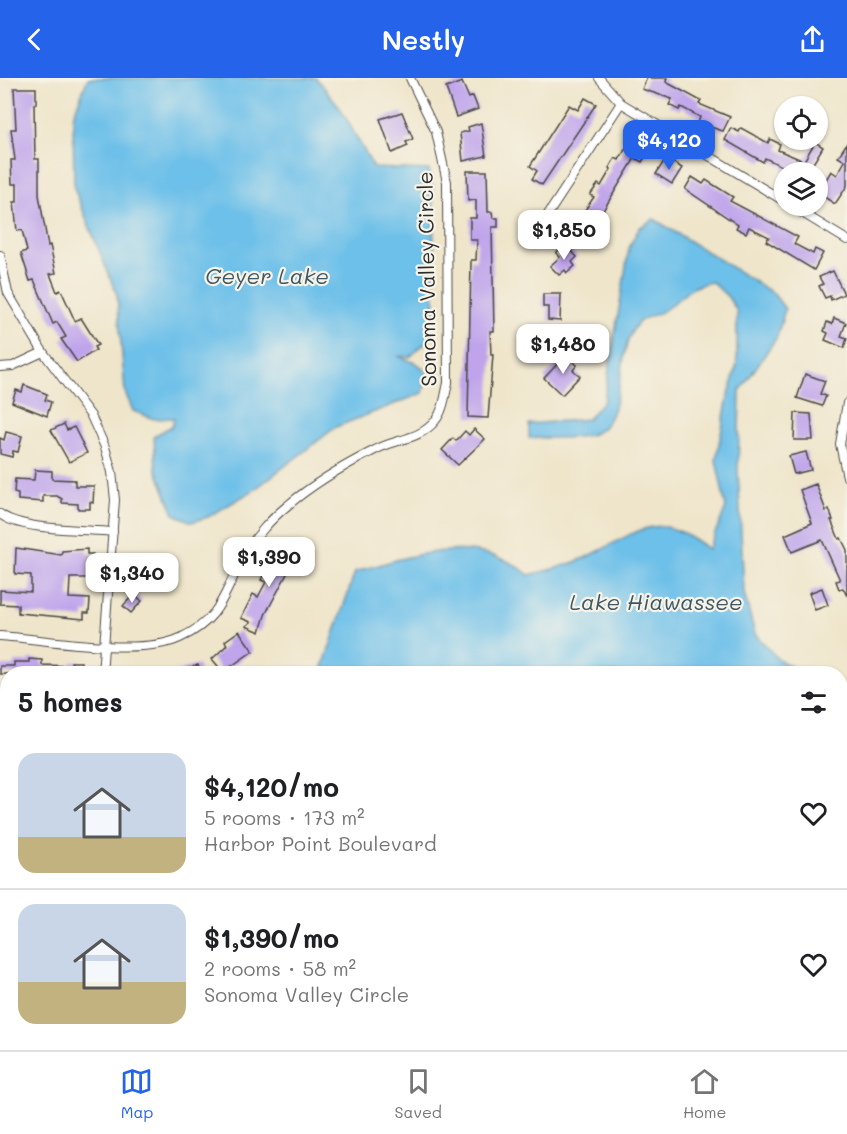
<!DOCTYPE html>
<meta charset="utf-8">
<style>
:root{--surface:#fff;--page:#f2f2f2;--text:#202124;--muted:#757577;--line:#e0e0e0;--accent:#2563eb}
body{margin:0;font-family:Mali,sans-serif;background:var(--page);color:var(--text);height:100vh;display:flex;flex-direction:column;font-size:22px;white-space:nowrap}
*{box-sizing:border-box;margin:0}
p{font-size:20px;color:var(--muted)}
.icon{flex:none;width:33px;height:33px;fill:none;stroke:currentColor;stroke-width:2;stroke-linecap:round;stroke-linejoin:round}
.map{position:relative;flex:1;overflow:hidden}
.panel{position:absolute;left:0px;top:588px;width:848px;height:384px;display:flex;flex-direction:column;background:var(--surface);border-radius:24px 24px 0 0;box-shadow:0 2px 4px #0004}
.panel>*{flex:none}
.tools{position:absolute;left:774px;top:18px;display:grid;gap:12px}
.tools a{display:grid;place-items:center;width:54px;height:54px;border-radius:50%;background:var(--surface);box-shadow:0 2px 4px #0004;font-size:30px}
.price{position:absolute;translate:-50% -51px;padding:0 14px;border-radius:12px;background:#fff;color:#222;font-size:20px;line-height:39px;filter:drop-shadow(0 2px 3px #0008)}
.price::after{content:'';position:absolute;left:50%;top:36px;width:18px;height:14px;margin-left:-9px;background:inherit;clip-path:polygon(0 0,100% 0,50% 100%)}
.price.active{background:var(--accent);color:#fff}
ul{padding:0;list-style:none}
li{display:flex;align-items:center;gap:18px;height:150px;padding:0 18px}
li+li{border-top:2px solid var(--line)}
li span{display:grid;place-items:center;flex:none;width:168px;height:120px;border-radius:18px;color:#555}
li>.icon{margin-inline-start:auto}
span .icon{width:72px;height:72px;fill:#fffc;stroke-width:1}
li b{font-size:26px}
h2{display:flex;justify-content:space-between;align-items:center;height:72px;padding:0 18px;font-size:26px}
header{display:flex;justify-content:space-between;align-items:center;height:78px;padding:0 18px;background:var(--accent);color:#fff;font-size:27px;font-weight:600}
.menu{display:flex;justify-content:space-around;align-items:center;height:84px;border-top:2px solid var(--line);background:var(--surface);font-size:16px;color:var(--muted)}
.menu a{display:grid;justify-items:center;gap:3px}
.menu .active{color:var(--accent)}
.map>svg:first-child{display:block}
.water{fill:#6dc0e9;stroke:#4c768a;stroke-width:1.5}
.building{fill:#bfa4eb}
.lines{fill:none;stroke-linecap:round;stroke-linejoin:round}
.street-casing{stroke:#484743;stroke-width:10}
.street{stroke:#fff;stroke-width:8}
.labels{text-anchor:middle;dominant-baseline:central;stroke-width:4.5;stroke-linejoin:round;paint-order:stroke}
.street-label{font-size:21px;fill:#2b2b2b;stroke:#f7f3e8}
.water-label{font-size:22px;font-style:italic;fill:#3f5864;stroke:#f7f3e8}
</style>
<header><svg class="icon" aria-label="back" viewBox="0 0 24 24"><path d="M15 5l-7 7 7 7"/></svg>Nestly<svg class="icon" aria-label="share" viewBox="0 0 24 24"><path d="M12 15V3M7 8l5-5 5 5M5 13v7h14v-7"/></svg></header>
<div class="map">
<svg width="847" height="972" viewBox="0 0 847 972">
<rect width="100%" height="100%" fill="#f7f3e8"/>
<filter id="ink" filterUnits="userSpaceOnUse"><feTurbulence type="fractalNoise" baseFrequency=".0167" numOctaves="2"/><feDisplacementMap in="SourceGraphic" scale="12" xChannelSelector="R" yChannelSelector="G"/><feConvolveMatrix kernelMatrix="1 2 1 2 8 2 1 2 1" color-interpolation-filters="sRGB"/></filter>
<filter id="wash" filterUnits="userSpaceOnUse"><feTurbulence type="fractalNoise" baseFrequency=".008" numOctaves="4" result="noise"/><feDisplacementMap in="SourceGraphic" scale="24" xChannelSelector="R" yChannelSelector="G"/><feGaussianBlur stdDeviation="1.35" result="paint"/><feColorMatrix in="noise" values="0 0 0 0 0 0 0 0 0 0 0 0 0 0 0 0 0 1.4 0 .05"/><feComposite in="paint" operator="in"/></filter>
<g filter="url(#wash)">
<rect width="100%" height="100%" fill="#efe5ca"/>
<!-- water -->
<g class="water">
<polygon points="88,0 316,0 339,28 374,90 429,92 433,110 435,256 410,279 398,278 418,286 428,296 423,315 336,349 254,412 208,439 192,444 174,436 156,390 154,358 172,348 174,340 154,341 133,333 125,314 117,217 74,110 73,38"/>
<path d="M654,141L773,215L785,231L777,259L740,313L738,391L744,515L755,556L778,581L803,595H318L322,592L355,494C412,477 478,454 529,497C554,491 577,485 599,473C647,447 661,435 708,471L726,430L716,382L727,324L737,286V233L728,219L712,204C688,208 685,217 666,231C658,237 645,238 638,245C613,271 629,348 589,357C570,362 548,359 529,360V346L588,341L604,322L629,170L639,150Z"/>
<polygon points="840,776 847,790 847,972 488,972 491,964 840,964"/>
<polygon points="0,894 7,901 8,964 20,965 16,968 0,964"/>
</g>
<g id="blocks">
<!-- building -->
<g class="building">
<polygon points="647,0 667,0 666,4 701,23 699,26 730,39 723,53 698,45 700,39 681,29 679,32 669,27 672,21 642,11"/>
<polygon points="462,4 469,20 473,18 478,31 456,39 446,10"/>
<polygon points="14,10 36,10 36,26 34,26 35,81 39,81 39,117 48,168 50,167 56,195 50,196 57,214 61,212 75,243 81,240 98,267 94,269 96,272 77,284 61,261 66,259 57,244 53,246 34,202 30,203 21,175 27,173 22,152 17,153 14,124 17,124 17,106 12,106 11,82 15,82 11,51 16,51"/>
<polygon points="585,20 596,26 542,107 532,101 537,93 530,88 569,27 578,32"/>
<polygon points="402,34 413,61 406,64 408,68 392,75 380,41"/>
<polygon points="481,45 486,78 463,83 460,55 469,53 468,49"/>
<polygon points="731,50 739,54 741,50 768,65 770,61 780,66 778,72 804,83 815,64 823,69 808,94 781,94 784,89 765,80 763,84 725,62"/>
<polygon points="632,53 648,62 643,71 648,74 642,84 635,80 596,144 601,148 592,160 589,158 583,166 570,158 578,147 576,145 594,119 590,117 598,106 601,108 611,91 609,90 615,80 619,82 629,65 626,63"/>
<polygon points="847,65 847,108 835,126 818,115 831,93 837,97 845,83 838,79"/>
<polygon points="666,80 682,90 672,106 656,96"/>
<polygon points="467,93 487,93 488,134 492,134 493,140 498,140 498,149 492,149 494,253 490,253 491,277 493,277 488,340 468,339 471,182 476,182 477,162 470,162 470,140 476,140 476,122 468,123"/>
<polygon points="692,99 703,106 706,102 733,119 730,123 798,159 794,166 813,176 815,171 823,175 814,192 766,163 769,159 749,149 746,155 736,150 738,147 685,111"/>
<polygon points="565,166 577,179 572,184 575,188 567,195 565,192 559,197 550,188 560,179 556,175"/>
<polygon points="833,193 844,216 831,222 830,218 825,220 819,208 823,206 819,199"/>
<polygon points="543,216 561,216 560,243 548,242 548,229 543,229"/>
<polygon points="834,240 846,245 841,258 847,260 844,270 825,262 828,255 824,253 827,244 832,246"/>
<polygon points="566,277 577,287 573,292 580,298 562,317 544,300"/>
<polygon points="805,296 825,303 820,316 826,318 822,328 797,320"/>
<polygon points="24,307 47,316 45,322 51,324 47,338 12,324 16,312 22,314"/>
<polygon points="795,335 811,336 813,362 794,362"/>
<polygon points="64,346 67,352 74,349 87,375 69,384 51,352"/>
<polygon points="474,351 485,361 458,387 442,372 453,360 456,363 465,353 469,357"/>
<polygon points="6,354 22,358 18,374 13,373 12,379 0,376 0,360 4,362"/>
<polygon points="806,374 811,392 794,396 789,378"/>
<polygon points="35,392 52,393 52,401 75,402 75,408 94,408 93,425 90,424 90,431 78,431 78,426 62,425 62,421 57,418 43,418 43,424 18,422 18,416 14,415 15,401 34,402"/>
<polygon points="816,406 826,433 829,431 833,442 831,442 839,461 841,460 847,472 847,518 843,510 839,511 836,503 840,502 822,462 792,474 785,457 812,445 800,412"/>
<polygon points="16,470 61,477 62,473 87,471 87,476 93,476 93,500 70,500 69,520 90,521 89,535 84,535 84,541 18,535 18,527 0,526 0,512 31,514 31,497 15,496"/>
<polygon points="275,471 283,475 284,471 297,477 265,537 260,554 246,548 251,544 241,540 253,516 258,519 266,504 261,502"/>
<polygon points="822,510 828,527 815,532 809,515"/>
<polygon points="134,516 142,523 131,535 123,528"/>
<polygon points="239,553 253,573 223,594 212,581 227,567 225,563"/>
<polygon points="29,581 42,582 42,587 71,588 71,584 81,584 81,596 0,596 0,588 14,588 14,584 29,584"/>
<polygon points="198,587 201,596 174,596 174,594"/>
<polygon points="0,651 8,652 4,685 0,684"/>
<polygon points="0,725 7,725 6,756 0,756"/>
</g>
</g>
</g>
<g filter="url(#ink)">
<use href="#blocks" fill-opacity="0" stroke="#484743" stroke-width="1.5"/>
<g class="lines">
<defs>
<g id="street">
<polyline points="599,0 621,25 784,123"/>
<polyline points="791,128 847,162"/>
<polyline points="541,147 621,25"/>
<polyline points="0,177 8,215 43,274 91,338 105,369 112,394 115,422 102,596"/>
<polyline points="0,289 13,288 43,274"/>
<polyline points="847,325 840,366 847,399"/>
<path d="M0,436C22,453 84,451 113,454"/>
<path d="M0,558C46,561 140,579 180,560C224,540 224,512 245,476C254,460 272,440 287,428C314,405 343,388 375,372C394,361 420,362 435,343C444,332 445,317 448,305L447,104L436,54L410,0"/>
<polyline points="0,699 8,700"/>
<polyline points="233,964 274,972"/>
<polyline points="155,972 155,964"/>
<polyline points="330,972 355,964"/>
</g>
</defs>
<!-- street casing -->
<use href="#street" class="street-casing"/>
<!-- street -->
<use href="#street" class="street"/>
</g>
</g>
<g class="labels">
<!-- street labels -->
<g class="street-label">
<text transform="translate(426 201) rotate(-91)">Sonoma Valley Circle</text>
</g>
<!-- water labels -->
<g class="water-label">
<text x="267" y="197">Geyer Lake</text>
<text x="656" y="523">Lake Hiawassee</text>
</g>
</g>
</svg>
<div class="tools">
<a><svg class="icon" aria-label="locate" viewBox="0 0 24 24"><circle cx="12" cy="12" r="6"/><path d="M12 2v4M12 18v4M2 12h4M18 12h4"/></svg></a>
<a><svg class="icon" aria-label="layers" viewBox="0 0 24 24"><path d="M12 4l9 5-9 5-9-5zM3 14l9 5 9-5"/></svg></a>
</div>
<b class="price active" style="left:669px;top:93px">$4,120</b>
<b class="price" style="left:564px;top:183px">$1,850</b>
<b class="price" style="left:563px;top:297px">$1,480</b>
<b class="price" style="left:269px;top:510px">$1,390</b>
<b class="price" style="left:132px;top:526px">$1,340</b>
<section class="panel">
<h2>5 homes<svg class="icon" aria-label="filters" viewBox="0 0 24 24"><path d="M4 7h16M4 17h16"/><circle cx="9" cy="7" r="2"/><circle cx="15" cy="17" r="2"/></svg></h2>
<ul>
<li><span style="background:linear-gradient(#c9d6e8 70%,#c2b280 0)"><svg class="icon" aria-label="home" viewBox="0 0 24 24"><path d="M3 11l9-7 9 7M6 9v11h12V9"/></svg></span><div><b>$4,120/mo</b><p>5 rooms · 173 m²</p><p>Harbor Point Boulevard</p></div><svg class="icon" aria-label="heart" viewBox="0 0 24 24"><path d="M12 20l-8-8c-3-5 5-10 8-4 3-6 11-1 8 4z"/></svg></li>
<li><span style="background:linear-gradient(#c9d6e8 65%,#c2b280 0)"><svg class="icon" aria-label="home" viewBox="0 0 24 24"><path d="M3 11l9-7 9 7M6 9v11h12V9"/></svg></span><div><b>$1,390/mo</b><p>2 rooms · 58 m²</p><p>Sonoma Valley Circle</p></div><svg class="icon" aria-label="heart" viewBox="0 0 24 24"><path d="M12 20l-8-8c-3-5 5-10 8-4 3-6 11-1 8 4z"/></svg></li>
</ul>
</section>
</div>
<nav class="menu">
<a class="active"><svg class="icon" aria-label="map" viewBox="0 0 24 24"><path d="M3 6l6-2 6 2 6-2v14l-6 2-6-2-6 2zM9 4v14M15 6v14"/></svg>Map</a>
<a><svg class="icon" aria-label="saved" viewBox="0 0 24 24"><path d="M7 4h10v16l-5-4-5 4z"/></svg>Saved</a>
<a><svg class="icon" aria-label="home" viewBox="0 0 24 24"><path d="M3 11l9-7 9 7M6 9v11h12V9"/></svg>Home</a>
</nav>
